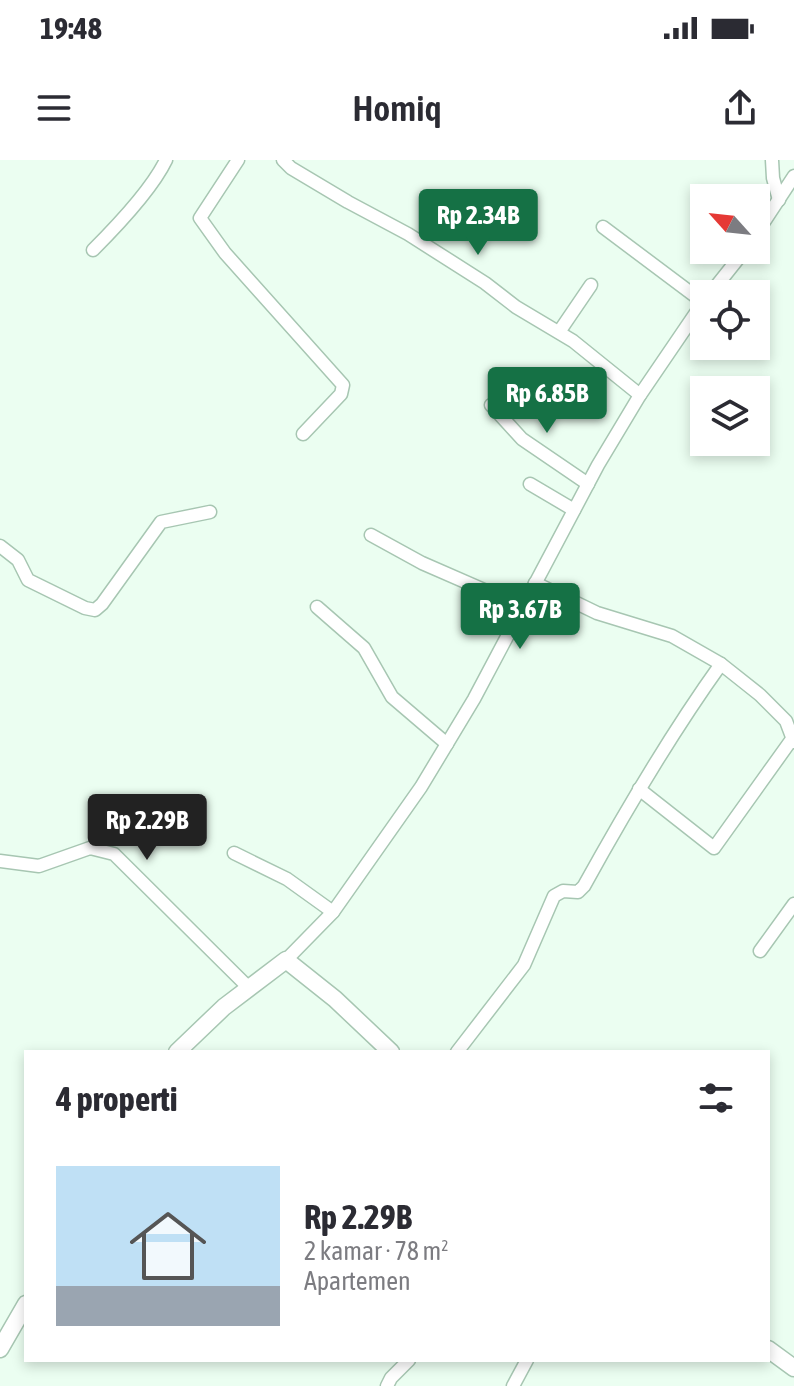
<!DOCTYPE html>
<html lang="id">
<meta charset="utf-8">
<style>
:root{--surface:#fff;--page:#f2f2f3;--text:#2b2b33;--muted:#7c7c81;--accent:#157145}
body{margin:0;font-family:"Asap Condensed",sans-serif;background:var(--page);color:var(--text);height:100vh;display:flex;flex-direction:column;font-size:30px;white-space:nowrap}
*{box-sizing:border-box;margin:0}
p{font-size:26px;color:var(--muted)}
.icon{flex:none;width:44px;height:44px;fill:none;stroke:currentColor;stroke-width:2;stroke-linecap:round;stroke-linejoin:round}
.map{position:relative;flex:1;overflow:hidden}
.details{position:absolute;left:24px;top:890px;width:746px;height:312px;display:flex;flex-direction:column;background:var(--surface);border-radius:0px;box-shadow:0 4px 12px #0003}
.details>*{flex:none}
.needle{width:52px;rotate:297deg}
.controls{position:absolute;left:690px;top:24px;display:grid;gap:16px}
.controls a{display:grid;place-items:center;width:80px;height:80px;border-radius:0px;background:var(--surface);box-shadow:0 4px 12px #0003;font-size:40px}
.price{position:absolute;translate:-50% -68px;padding:0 18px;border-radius:8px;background:var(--accent);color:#fff;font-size:26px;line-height:52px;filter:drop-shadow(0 2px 4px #0008)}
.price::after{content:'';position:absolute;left:50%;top:48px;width:24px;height:18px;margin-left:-12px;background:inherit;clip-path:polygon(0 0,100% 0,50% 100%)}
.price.active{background:#222;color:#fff}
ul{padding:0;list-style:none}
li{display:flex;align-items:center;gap:24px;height:200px;padding:0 32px}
li span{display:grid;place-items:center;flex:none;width:224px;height:160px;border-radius:0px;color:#555}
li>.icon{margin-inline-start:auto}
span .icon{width:96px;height:96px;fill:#fffc;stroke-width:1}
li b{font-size:34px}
h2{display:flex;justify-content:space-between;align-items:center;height:96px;padding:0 32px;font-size:34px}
.status{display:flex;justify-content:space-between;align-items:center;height:56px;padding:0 40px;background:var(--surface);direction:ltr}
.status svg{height:22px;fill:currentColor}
header{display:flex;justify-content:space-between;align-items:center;height:104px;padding:0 32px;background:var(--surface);font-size:36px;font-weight:600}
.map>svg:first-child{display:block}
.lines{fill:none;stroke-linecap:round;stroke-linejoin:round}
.street-casing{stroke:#a7c6b2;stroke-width:15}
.secondary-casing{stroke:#a7c6b2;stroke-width:19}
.street{stroke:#fff;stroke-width:12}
.secondary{stroke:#fff;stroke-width:16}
</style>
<div class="status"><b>19:48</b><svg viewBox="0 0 49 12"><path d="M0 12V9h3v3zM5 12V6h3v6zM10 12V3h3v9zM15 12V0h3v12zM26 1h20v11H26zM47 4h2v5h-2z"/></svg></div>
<header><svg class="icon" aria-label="menu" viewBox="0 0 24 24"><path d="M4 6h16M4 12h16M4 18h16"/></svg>Homiq<svg class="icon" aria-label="share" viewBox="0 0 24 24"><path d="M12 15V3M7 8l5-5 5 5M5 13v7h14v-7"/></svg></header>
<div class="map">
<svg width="794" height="1226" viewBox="0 0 794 1226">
<rect width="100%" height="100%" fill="#ebfef1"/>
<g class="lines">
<defs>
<g id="street">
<polyline points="238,0 200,58 225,93 343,225 341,234 303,274"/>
<polyline points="283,0 291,8 348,42 408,74 485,123 516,147 573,181 640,235"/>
<polyline points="772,0 773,18 779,40"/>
<polyline points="603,67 703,142"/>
<polyline points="756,74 794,16"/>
<path d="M93,90C116,67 152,29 166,0"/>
<polyline points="710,134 745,90"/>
<polyline points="559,172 591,125"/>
<polyline points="491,245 522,279 588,324"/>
<polyline points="530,324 574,350"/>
<polyline points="371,375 422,403 523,447"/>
<polyline points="0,386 18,400 28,420 85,448 95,450 102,444 161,362 210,352"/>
<polyline points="535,423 597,453 672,476 721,504 760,535 786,561 794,582"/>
<polyline points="317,447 364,488 392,537 447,584"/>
<polyline points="639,629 714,688 792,579"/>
<polyline points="234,693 287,719 333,752"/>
<polyline points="0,701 39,706 90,688 114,694 248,827"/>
<polyline points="760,791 794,744"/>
<polyline points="286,800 333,752 421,627 474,539 598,305 640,235 704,141"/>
<path d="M457,892L524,805L554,736L563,731L578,732L584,726C626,650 670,575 721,504"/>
<polyline points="387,1226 391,1218 409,1200"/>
<polyline points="513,1226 527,1200"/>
</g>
<g id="secondary">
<polyline points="177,892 224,847 286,800 335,839 391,892"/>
<polyline points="0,1189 26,1144"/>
<polyline points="768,1189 794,1208"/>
</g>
</defs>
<!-- street casing -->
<use href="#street" class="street-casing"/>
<!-- secondary casing -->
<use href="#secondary" class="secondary-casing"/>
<!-- street -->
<use href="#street" class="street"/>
<!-- secondary -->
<use href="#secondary" class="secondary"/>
</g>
</svg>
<div class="controls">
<a><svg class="needle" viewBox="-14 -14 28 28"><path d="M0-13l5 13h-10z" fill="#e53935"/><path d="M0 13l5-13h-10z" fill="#7c7c81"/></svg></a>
<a><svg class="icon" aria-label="locate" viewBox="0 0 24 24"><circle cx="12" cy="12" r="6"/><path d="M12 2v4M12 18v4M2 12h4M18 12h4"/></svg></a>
<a><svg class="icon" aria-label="layers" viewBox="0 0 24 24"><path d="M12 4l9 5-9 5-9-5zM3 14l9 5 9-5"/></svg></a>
</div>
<b class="price" style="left:478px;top:97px">Rp 2.34B</b>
<b class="price" style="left:547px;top:275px">Rp 6.85B</b>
<b class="price" style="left:520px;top:491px">Rp 3.67B</b>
<b class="price active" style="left:147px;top:702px">Rp 2.29B</b>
<section class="details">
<h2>4 properti<svg class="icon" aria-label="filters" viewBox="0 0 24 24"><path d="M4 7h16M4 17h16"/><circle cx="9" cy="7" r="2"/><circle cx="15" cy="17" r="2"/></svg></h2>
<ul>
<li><span style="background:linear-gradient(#bfe0f5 75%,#9aa5b1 0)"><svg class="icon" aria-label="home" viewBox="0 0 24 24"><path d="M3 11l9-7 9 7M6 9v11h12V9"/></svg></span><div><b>Rp 2.29B</b><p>2 kamar · 78 m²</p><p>Apartemen</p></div></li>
</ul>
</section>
</div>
